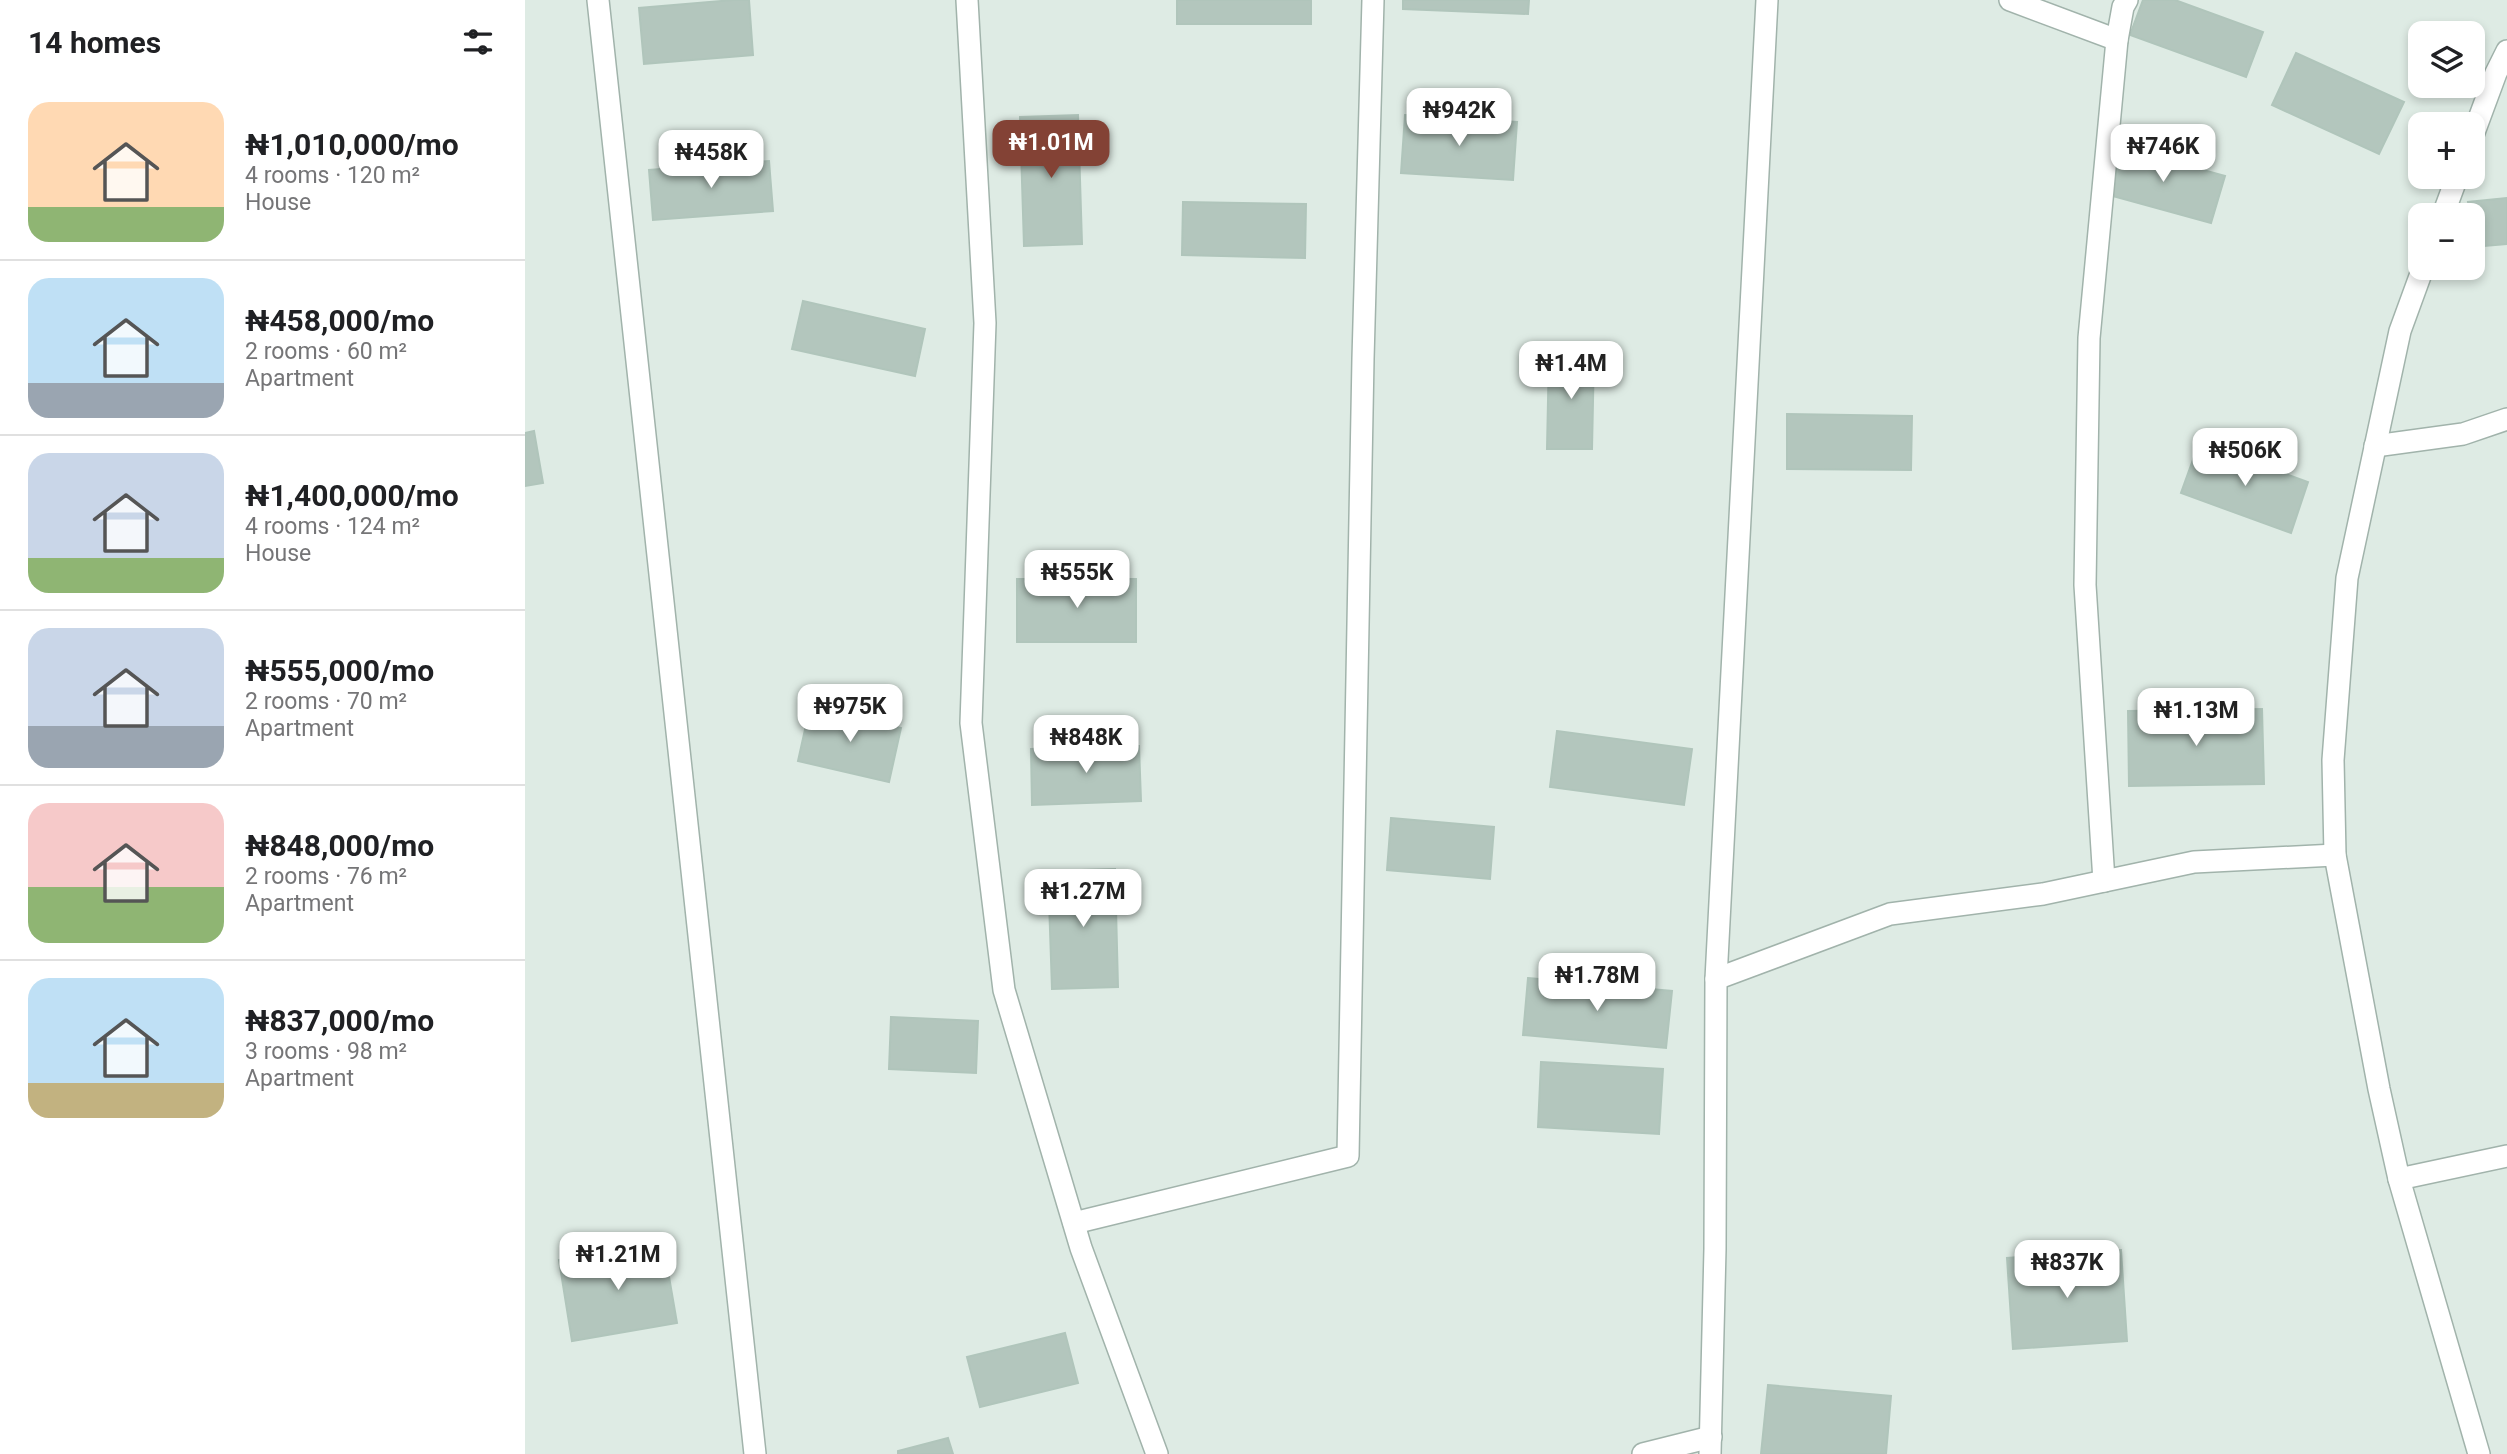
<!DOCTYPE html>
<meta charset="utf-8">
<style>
:root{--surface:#fff;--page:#f6f6f6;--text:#202124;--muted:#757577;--line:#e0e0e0;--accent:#834235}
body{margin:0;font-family:Roboto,sans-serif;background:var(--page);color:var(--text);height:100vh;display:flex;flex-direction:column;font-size:26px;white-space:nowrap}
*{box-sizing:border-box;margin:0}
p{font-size:23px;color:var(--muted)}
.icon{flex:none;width:38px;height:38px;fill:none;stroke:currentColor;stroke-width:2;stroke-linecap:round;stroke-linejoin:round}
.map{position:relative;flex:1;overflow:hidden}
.details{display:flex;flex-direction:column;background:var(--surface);width:525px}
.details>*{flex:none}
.tools{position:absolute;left:1883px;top:21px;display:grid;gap:14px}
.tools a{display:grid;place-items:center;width:77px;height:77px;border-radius:14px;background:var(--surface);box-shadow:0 4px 10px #0003;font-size:35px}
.price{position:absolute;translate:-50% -60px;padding:0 16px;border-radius:14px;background:#fff;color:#222;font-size:23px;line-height:46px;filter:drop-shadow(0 2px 4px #0008)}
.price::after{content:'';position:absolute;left:50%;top:42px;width:21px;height:16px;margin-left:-10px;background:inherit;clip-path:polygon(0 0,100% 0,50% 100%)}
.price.active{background:var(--accent);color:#fff}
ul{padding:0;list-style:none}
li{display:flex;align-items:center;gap:21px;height:175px;padding:0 28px}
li+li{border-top:2px solid var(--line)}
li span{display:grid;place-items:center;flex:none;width:196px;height:140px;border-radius:21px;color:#555}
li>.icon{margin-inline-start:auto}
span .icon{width:84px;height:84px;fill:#fffc;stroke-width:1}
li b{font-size:30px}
h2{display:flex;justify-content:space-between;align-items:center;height:84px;padding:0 28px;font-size:30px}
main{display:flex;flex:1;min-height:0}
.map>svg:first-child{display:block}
.building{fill:#b3c6bd;stroke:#b0c5bb;stroke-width:2}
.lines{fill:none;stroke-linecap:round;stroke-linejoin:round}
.minor-casing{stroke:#a1b3ab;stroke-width:24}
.minor{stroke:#fff;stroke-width:21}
</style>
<main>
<section class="details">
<h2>14 homes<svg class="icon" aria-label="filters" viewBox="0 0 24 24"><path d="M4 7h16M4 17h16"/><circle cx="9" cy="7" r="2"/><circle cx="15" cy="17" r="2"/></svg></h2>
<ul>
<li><span style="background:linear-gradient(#ffd9b3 75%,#8fb573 0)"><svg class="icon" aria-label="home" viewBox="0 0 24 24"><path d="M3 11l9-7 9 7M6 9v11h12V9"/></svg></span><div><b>₦1,010,000/mo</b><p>4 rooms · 120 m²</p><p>House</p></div></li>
<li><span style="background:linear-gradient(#bfe0f5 75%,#9aa5b1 0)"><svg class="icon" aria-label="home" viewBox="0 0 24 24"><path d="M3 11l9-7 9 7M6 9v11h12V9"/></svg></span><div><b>₦458,000/mo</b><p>2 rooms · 60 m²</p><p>Apartment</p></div></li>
<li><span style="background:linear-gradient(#c9d6e8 75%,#8fb573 0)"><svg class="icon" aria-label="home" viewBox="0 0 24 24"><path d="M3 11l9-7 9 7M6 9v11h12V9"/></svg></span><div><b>₦1,400,000/mo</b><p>4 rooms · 124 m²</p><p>House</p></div></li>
<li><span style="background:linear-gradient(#c9d6e8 70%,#9aa5b1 0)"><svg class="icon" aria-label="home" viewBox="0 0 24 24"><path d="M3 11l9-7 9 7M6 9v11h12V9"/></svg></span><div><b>₦555,000/mo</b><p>2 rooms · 70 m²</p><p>Apartment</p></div></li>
<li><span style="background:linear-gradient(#f6c9c9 60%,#8fb573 0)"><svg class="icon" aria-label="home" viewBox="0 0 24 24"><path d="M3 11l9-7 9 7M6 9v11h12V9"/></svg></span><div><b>₦848,000/mo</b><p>2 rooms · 76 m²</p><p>Apartment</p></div></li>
<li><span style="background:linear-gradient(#bfe0f5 75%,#c2b280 0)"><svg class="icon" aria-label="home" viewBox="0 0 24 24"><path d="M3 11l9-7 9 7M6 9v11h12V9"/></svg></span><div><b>₦837,000/mo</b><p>3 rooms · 98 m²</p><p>Apartment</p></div></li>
</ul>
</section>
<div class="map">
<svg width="1982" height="1454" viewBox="0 0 1982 1454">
<rect width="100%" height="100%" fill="#deebe4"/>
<!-- building -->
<g class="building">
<polygon points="208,0 224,0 228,55 119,64 114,8"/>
<rect x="652" y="0" width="134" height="24"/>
<polygon points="878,0 1004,0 1003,14 878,9"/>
<polygon points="1618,0 1650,0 1738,32 1721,77 1605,35"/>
<polygon points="1771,53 1879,102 1854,154 1747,105"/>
<polygon points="553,115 557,244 499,246 495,117"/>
<polygon points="880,115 992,122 988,180 876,173"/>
<polygon points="1590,146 1700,176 1686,223 1577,193"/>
<polygon points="244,161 248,211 128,220 124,170"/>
<polygon points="1982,198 1982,244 1948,247 1948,215 1945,215 1943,202"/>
<polygon points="658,202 781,204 780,258 657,255"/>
<polygon points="278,301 400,329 390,376 267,349"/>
<polygon points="1024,353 1069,353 1067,449 1022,449"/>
<polygon points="1262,414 1387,416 1386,470 1262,469"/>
<polygon points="9,431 18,483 0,486 0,433"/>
<polygon points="1674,443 1783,482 1766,533 1656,493"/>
<rect x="492" y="579" width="119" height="63"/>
<polygon points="285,707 376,728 364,782 273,761"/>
<polygon points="1737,709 1739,784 1604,786 1603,711"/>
<polygon points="1032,731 1167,749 1159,805 1025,787"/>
<polygon points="614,746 616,801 507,805 506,749"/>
<polygon points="866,818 969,827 965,879 862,870"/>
<polygon points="590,869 593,987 527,989 523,871"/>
<polygon points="1003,978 1147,991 1141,1048 998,1035"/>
<polygon points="366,1017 453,1021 451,1073 364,1069"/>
<polygon points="1016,1062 1138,1069 1134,1134 1013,1127"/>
<polygon points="138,1242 152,1323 47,1341 34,1260"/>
<polygon points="1596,1250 1602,1341 1488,1349 1482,1258"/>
<polygon points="540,1333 553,1383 455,1407 442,1357"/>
<polygon points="1243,1385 1366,1396 1361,1454 1236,1454"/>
<polygon points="423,1438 428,1454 373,1454 373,1451"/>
</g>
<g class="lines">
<defs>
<g id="minor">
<polyline points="73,0 230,1454"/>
<polyline points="442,0 460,323 446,723 479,990 556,1248 632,1454"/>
<polyline points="1485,0 1592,40"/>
<polyline points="1948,135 1971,73 1982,51"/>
<polyline points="1918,215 1932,177"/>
<polyline points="1898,268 1875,331 1822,578 1808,760 1810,855 1854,1089 1874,1179 1954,1454"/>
<polyline points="1850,446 1938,434 1982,419"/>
<polyline points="1579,881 1560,585 1564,338 1592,40 1598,7 1602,0"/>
<polyline points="1191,979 1365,914 1518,894 1669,862 1810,855"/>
<polyline points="1874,1179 1982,1156"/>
<polyline points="549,1223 823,1156 838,359 848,0"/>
<polyline points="1118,1454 1186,1437"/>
<polyline points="1185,1454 1190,1249 1191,979 1242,0"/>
</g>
</defs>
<!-- minor casing -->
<use href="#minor" class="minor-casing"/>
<!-- minor -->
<use href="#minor" class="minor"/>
</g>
</svg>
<div class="tools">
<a><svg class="icon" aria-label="layers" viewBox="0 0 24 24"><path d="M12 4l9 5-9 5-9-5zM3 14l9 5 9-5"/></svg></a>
<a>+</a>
<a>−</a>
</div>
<b class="price" style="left:934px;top:148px">₦942K</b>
<b class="price active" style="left:526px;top:180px">₦1.01M</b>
<b class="price" style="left:1638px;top:184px">₦746K</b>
<b class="price" style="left:186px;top:190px">₦458K</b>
<b class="price" style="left:1046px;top:401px">₦1.4M</b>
<b class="price" style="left:1720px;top:488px">₦506K</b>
<b class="price" style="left:552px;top:610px">₦555K</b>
<b class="price" style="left:325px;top:744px">₦975K</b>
<b class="price" style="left:1671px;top:748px">₦1.13M</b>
<b class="price" style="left:561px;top:775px">₦848K</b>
<b class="price" style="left:558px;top:929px">₦1.27M</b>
<b class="price" style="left:1072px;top:1013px">₦1.78M</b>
<b class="price" style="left:93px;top:1292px">₦1.21M</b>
<b class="price" style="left:1542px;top:1300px">₦837K</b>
</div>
</main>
